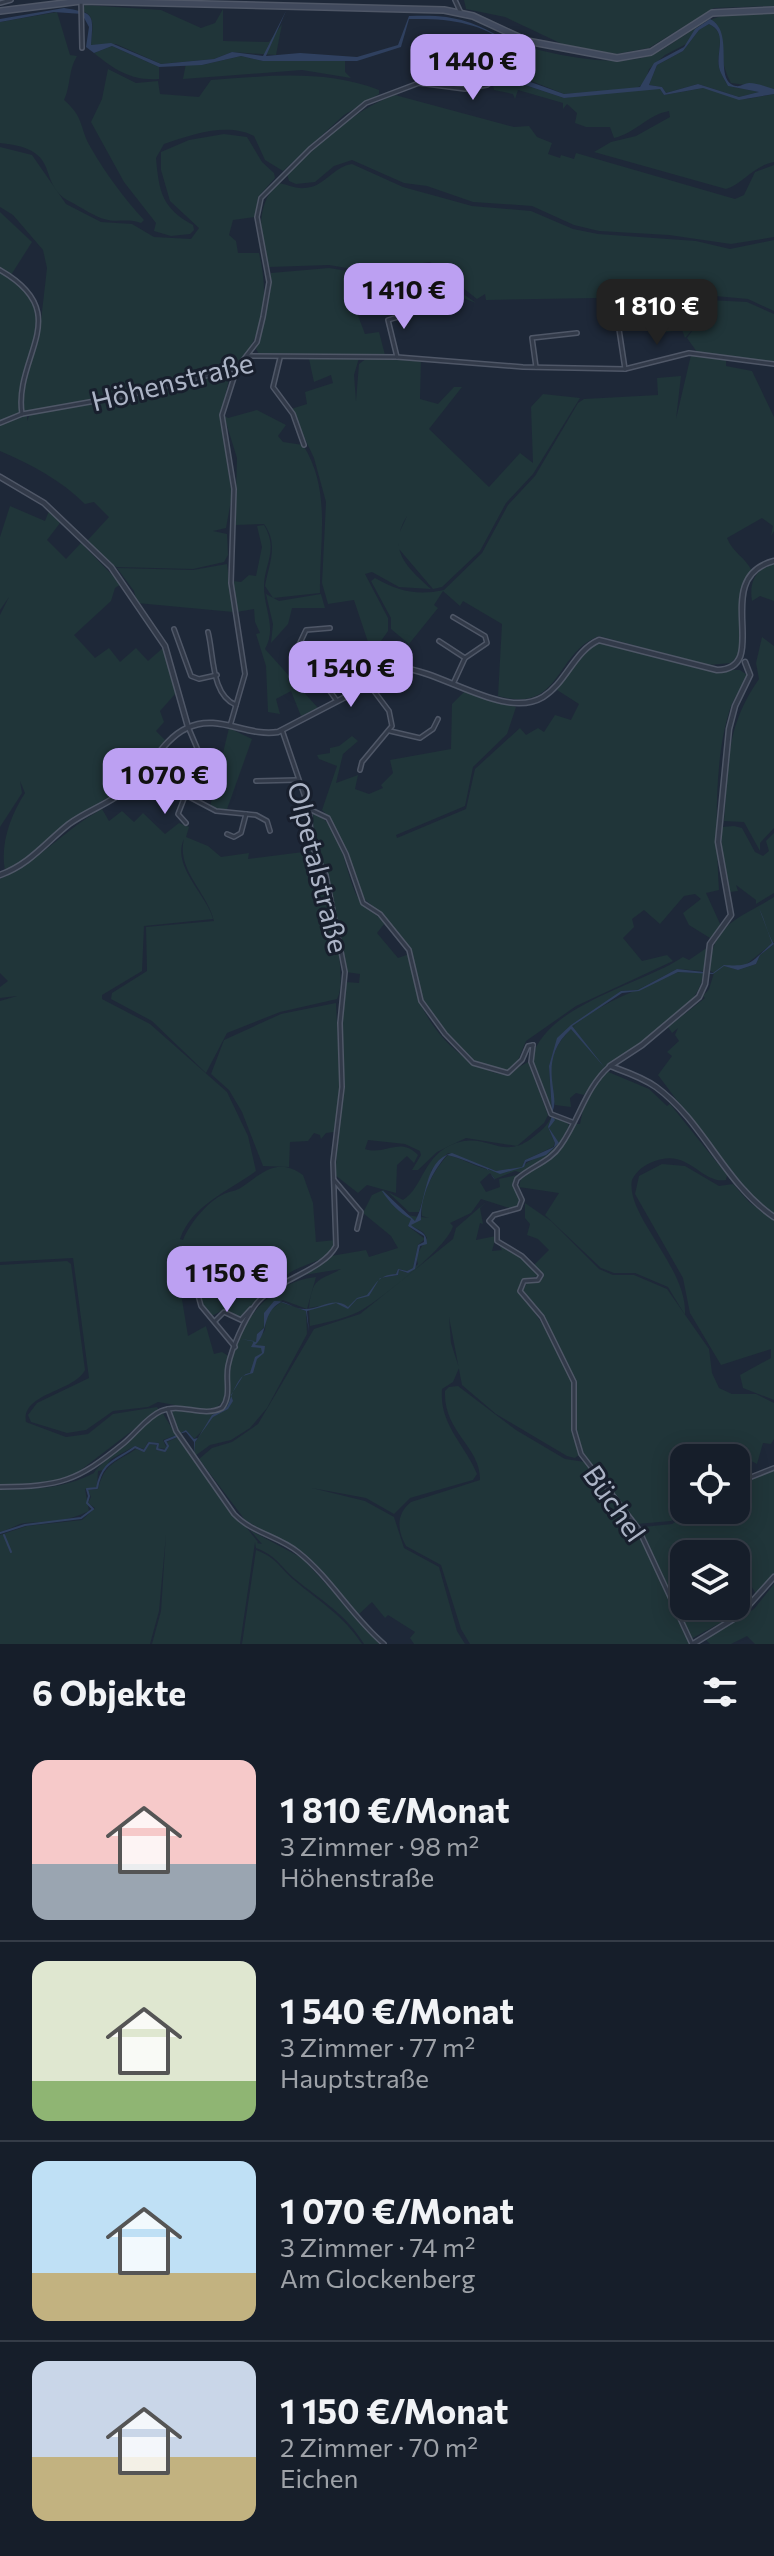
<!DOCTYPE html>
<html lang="de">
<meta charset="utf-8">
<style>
:root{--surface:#161e2a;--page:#232b36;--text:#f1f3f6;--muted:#9ea2a8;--line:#353c47;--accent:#bca0f2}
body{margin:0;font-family:Commissioner,sans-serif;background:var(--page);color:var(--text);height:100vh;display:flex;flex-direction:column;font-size:30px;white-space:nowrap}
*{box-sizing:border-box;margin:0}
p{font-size:26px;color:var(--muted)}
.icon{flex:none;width:44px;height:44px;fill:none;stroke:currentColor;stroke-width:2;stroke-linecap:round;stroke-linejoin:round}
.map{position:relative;height:1644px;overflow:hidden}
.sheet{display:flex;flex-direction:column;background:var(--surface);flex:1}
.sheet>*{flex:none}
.fabs{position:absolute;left:670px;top:1444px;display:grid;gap:16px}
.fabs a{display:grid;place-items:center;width:80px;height:80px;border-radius:16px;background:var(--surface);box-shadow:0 4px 20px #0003,0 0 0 2px var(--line);font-size:40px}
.price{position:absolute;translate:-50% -68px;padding:0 18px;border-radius:16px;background:var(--accent);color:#111;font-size:26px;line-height:52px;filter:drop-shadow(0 2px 4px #0008)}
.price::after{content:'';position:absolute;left:50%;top:48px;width:24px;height:18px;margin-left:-12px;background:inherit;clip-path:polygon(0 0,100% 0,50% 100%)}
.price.current{background:#222;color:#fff}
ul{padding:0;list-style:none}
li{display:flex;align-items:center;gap:24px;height:200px;padding:0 32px}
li+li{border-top:2px solid var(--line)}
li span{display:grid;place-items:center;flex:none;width:224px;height:160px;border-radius:16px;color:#555}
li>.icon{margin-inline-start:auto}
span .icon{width:96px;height:96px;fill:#fffc;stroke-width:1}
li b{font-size:34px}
h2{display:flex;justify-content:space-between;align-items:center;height:96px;padding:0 32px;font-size:34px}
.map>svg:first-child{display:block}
.green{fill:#203539}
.water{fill:#2f405f;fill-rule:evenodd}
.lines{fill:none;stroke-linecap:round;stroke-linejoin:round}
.stream{stroke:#2f405f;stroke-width:2}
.minor-casing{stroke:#4f5767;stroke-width:6}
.tertiary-casing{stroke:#4f5767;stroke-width:7}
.secondary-casing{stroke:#4f5767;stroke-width:8}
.minor{stroke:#323a49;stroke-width:3}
.tertiary{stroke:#323a49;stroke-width:4}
.secondary{stroke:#40495c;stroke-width:5}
.labels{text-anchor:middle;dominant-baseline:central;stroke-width:6;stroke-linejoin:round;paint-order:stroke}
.street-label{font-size:28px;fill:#acb4c6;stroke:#181f2d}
</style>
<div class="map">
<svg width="774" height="1644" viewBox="0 0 774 1644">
<rect width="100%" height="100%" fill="#1e2838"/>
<!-- green -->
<g class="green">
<polygon points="464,0 774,0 774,6 714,8 649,48 616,54 562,44 505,17 466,9"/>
<path d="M85,5L161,10L201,28L215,23L223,9V41L269,42L288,16L282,24L276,55L232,52L214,59L161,64L116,44L91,45C91,33 98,16 82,11Z"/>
<path d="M57,12L70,55L77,56C68,71 71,85 64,100C85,118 79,128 91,148C106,174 124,198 144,220L141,223C128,218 116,223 104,219C96,217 80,207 71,202C34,184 66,149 0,143V22Z"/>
<path d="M734,13H774V89L731,83C720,64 722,44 715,22L701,23L690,42L665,55L649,69L645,83L635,89L564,94L519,76L525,58L521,48L524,46C559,56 626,70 658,52C685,37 703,18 734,13Z"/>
<path d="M709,24C728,34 716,51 719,67C720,73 725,80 728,86L760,92L739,97L698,84L666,93L662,87L649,85L657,65L683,51L699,30Z"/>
<path d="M112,46L159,67V79C131,81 115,70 94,53Z"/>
<path d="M518,52L521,58L516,70L519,83L564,98L648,87L660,89L664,95L703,88L747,99L774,94V162C753,166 744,183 726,189L594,152L611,142L636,136L670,117L669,111C647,115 636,133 614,138L610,127H586L575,123L577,113L567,104L563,109V103L518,90L515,99L513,94L494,90L493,85L504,77Z"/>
<polygon points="241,56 263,61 345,61 345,72 351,78 302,70 183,79 186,63 202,65"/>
<path d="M108,69L136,83L158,81L160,94L199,97L211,80C268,76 324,69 379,90V94L344,115L283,171L265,160L254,136C226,122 192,135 164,144L156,158C159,192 162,208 193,225L194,230L190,234L171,236L154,231L156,223L124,182L91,122L102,99Z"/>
<path d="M395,95L514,127L529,126L537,137L552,143L548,154L560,158L561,155L574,159L576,153L735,199L744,195L755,172L774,165V237L731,244L669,235L599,231L574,225L532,206L473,202L427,186L404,183L352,160L334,166L315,182L296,184L289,181L287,174C321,144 352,110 395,95Z"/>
<path d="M224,134L247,137L262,162L274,173L275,178L258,197L255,217L233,220L229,235L236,241L238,253H259C268,289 267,334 238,362C219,381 58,409 24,412L22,392L39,338L47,268L43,250L13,215L0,207V147L32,155L66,204L101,222L132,224L154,237L191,239L199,228L170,201L161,170V152L189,140Z"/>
<path d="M352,164L403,187L472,206L531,211L573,229L598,234L696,241L730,249L774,240V311L748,299L715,296L486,300L485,294L477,299L430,262L365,271L329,265L269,267C259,238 255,205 278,183C287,184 295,189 305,188C325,187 332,167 352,164Z"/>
<polygon points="0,212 32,242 11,275 0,269"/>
<polygon points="424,266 476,303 447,292 445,285 404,287 402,275 389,277 391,294 357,313 365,334 379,332 385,355 259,354 256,349 271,288 271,273 329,268 365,274"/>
<path d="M0,272C73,319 15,351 21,412L0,421Z"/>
<path d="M651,299L705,300C705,314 695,328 685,338L682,330L649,334L640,300Z"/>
<polygon points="707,300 747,302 774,314 774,362 697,352 687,338 703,315"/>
<path d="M691,355L726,357V366L752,371L774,417V531L771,536L773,526L762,518L727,538C733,553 745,557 752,571C730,599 761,634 731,663L709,665L599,636C554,653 562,714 498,696L502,624L463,601L460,606L443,591L434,605L438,608L409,644L391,629V618L371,581L375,578C398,591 417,596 444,590L482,553L508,505L535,476L578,403L584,399L658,395L657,378L681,376L676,419Z"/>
<path d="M359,358L354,375L356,401L359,364L367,358L421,359L420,399L438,404L454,387H462L429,429L489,487L520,453L533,463L531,407L543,394L580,398L533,474L506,503L480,551L442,587L433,589L399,549L398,536L407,516C387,549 405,566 431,589L399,587L372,572L365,574L388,618V631L372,654L354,600L328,604L322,583L326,502L314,458L291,409L307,404L305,392L333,383L331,375L314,382L309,359Z"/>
<path d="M231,371L220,417L232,495L226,528L213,531L227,534L228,555L224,562L193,569L116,567L87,541L109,517L94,502L85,504C61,480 32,465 0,451V424L23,415L27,416V421L30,414L109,401Z"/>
<path d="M257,410L286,425L278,436L283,442L303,445C332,491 319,542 320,593L273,598L265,586C269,563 279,545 264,524L235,525L237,458L224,416L228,418Z"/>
<path d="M10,506L45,521L49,511L60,523L47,540L66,559L81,543L121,584L115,588L111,601L74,635L95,658L109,648L120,662L136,648L148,661L163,648L176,693L160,711L164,722L156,731L165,740L131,783L70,821L38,851L5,871C0,845 10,816 25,793L20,781L22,793L0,827V615L9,597L0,610V537Z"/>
<path d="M264,525C279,550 264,564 264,587C264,609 277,628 265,649L318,708L301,716L291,691L276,699L280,714L268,712L266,666L256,634L260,633L255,622L254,609L237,612L233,581L241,582L249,575L256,576L262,547L257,526Z"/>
<polygon points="227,564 233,612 137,603 134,591 117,568 193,570"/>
<path d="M774,564V601L760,596L752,601C749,583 755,569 774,564Z"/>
<polygon points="266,594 279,601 321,594 325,608 292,608 288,624 271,643 273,624"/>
<path d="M762,637L774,646V828L760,843V851L744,822L724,821C729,763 725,728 759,679L756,663Z"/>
<path d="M605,640L717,670H740L747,675C743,687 734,696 730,709C713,761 716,838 719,890L706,893L721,926L710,938L689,925L683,913L701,899L695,894L684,896L660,924L644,910L632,919L634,927L623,938L642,961L667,955L673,961L576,1006L526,1041L516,1065L505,1072L474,1062L445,1033L422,1001L410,949L384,916L361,896L348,852L329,817L322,810L337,766L319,759L317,755L330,753V748L339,746L352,736L358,741L343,754L336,783L358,775L355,789L369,794L383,788L381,785L393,773L390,760L451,749L452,704L465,691L516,707L507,734L473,767L465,806L396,835L397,838L466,809L475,769L520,728L526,735L538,728L544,732L555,715L571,720L579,704L554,688L588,647Z"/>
<polygon points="229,728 252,739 226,812 210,807"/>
<path d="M102,809L109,821L122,811L134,822L143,813L165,834L179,823L189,827L186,837L208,846L221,857L249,853L248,859L311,851C315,861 322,869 325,880C331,902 348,981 337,999L280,1012L227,1033L206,1073L152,1021L111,999L112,993L147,971L146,927L214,921C208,893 176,870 184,839C171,866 207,895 213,919L144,926L142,971L102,995V999L150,1024L227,1092L248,1136L256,1171C229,1191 192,1205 180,1239L183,1240C190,1223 208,1201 224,1194C230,1191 237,1191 242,1187C261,1174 277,1156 303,1175L313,1203L316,1242L336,1240C330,1262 307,1262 291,1272C271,1285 256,1304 239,1319L223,1310L212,1316L202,1305L200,1295L204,1294L192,1268L177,1269L188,1336L206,1326L214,1354L222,1352L230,1357L224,1400L217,1407L202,1410L158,1402L148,1407L113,1411L86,1430L67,1433L31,1422L28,1415L37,1403L89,1378L73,1258L0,1262V1001L17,996L0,998V987L8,981L0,973V879C39,861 65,829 102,809Z"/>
<path d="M313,811C344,828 343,869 358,898C363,909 377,913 385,923L377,933L398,958L409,954C414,969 413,988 420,1003C436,1037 468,1069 505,1075L528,1062L548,1115L544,1123L517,1146L466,1138L437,1152L418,1170H412L421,1155L420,1151L405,1144L368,1140L365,1149C385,1156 400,1136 418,1155L414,1163L407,1156L397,1165L396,1193L367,1185L358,1193L335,1175L343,1087L342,1025L346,982L359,983L360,974L346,972L331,886L314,845Z"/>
<polygon points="734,826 742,828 755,852 763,856 769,851 766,841 774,833 774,893 756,904 756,900 736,885 738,891 730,892 721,853 722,827"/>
<path d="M774,897V942L743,967L725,966L738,970L756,964L760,955L774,944V1215L746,1193L658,1075L672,1056L667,1052L679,1041L675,1035L678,1028L672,1033L668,1027L705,998L703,996L709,989L714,973L709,970C713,922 740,919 774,897Z"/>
<path d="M708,947L703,971L677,969L638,990L621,991L558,1038L549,1066L552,1112L532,1059C544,1005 641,985 683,957L689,960Z"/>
<path d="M678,972L703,973C700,1021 609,1049 584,1095L576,1093L570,1098L571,1107L555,1105C526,1023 622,998 678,972Z"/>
<polygon points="336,1003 340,1087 334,1132 326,1133 321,1139 320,1135 314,1133 308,1141 290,1142 289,1167 263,1166 242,1112 229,1090 211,1074 224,1040 281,1014"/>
<path d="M606,1071L649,1089L667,1106L670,1104L727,1175L726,1180C701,1184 689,1148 655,1161C644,1165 637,1170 632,1180C625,1215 688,1268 685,1315L668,1287L635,1273H614L601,1268L545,1215L559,1193L519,1187L521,1178L557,1151L573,1124H580L584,1105Z"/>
<path d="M552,1116L548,1127L555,1143L553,1147L525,1160L522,1167C529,1159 549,1155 558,1143L549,1128L554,1117L567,1122L569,1126C559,1148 543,1161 523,1173L515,1171L495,1179L490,1173L480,1182L486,1192L500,1187L499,1179L521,1174L515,1184L520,1197L517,1206L512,1209L481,1199L471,1213L450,1223L453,1226C448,1247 378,1302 358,1312C343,1319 325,1323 310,1326L309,1310L320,1306L309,1308C312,1277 319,1281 341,1269L298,1276L331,1256L366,1250L369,1257L398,1248L391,1236L363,1213L372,1195L383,1190L407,1215L419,1217L415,1221L412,1219L408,1226L425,1239L418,1245L413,1268L407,1271L398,1269L396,1274L380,1278L398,1275L399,1270L408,1273L418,1264L416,1256L427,1238L423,1232L410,1225L421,1217L429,1218L422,1216C418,1198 435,1168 448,1155C474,1162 490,1178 518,1168L496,1171L448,1153L432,1169L419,1212H409L388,1192L403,1200C424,1187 422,1155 456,1143C487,1132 502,1161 532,1138C542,1130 546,1127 552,1116Z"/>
<polygon points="662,1164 685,1166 719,1186 733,1184 749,1202 774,1220 774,1400 743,1388 740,1375 771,1358 771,1349 721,1365 690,1313 683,1278 635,1194 639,1176"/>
<path d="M486,1202L480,1208L483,1224L480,1223L476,1240L496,1236L492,1251L502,1250L499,1245L519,1255L538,1276L524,1279L520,1293C537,1315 568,1358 573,1386C578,1410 571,1428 580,1454L575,1458L567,1456L496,1414L462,1385L449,1317L451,1343L459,1368L453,1382L442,1389C439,1425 465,1444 477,1474L473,1480L410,1498L394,1514L366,1498L312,1488L365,1501L394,1517L404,1548L439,1567L457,1631L465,1644H414L410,1638L415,1632L388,1615L385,1618L372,1602L359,1614L305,1555L245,1520L199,1459L212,1448L232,1442L258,1424L314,1329L360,1314L453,1239L456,1228Z"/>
<polygon points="525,1203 551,1221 599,1269 613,1275 634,1275 667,1289 709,1349 712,1373 719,1388 732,1394 756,1394 774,1403 774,1439 771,1444 763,1443 757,1464 728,1449 708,1457 669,1456 668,1472 674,1487 684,1490 684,1510 690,1510 671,1521 637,1524 583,1455 575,1430 576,1384 547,1322 522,1292 527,1283 543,1278 533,1266 549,1250 538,1239 527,1235 530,1224 525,1218"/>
<path d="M67,1261L71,1264L85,1370C74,1392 21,1393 26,1422L66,1437L88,1434L113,1414L157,1407L159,1410L73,1476L40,1484L0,1485V1265Z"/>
<path d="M316,1277L307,1309L283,1300C267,1307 264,1311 264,1328L257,1334V1342L265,1330L266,1314L281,1302L306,1311L307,1334L267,1408L250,1428L231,1440L210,1445L195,1456L194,1444L202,1431L194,1439L186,1430L179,1434L172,1420L173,1410C188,1408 208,1419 221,1409C235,1400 228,1382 230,1368C237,1324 269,1282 316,1277Z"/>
<path d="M458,1386L516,1430L565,1459L585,1462L636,1528L690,1644H470L461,1629L441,1565L406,1546C397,1530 396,1514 411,1502L480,1480C481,1447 443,1432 445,1391L449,1387Z"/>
<path d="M162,1412L176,1435L163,1440L167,1449L158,1448L159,1443L148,1442L144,1449L135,1446L111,1459L104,1470L98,1471L97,1487L85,1489L89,1511C70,1521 46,1522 24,1523C18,1524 8,1530 0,1532V1490C35,1489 63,1489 94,1473C96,1467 154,1417 162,1412Z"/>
<path d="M178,1437C203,1473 230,1507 258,1542L257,1543L262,1544L250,1530L302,1558L381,1644H364C346,1614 322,1601 295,1579C279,1565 277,1556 256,1548L255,1542L240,1644H152L161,1611L166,1534L159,1611L150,1644H0V1535L27,1526L82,1520L95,1508L88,1503L91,1497L88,1490L98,1489C105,1462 116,1463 136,1449L144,1452L149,1444L156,1445V1450L166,1452L167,1442Z"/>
<polygon points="774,1470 774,1573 756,1594 750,1584 736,1591 736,1554 684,1554 684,1606 728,1606 733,1616 691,1639 641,1532 643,1527 672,1524 693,1511 700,1522 736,1510 744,1503 737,1488 739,1483"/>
<path d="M256,1550C277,1558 278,1566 294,1580C320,1602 343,1615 362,1644H242Z"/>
<polygon points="774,1584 774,1644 755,1644 747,1636 731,1644 710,1644 704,1638 754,1609"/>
</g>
<!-- water -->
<g class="water">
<path d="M64,8C96,13 93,15 91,45L111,43L161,64L214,59L232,52L263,56L286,11L266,56L300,53L357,57L398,45L409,16C453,14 471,20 508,41C516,46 523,48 525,58L519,72L522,79L564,94L640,87L654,63L684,47L695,29L710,19C736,32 712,81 736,86C740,87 745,83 749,83C758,83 766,87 774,89V94L739,100L703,88L664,95L660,89L564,98L519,83L515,76L521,55C489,23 452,18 409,19L401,47L357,61H263L241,56L202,65L159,67L112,46L94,53L86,47L89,27L82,14L54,12L0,22V19ZM709,24C728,33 716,51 719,67C720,73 725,80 728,86L759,92L739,97L698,84L666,93L662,87L649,85L657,65L683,51L699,30Z"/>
<path d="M759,908C765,920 768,936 774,944L760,955L756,964L738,970L724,966L713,974L678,972L639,991L622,993L572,1026L605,1068L571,1029C535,1062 562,1096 552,1112L549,1066L557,1038L571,1025L621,991L638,990L677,969L713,973L724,965C753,967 751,962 772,943Z"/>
<path d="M552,1116L555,1120L549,1128L559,1143L546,1155L526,1162L524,1167L500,1174L488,1169C488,1173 494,1176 495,1180L487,1169C473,1164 461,1158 447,1155C432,1171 420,1198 421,1220L411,1225C419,1232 427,1231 427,1244L420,1246L415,1269L408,1273L399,1270L398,1275L380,1278L369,1296L357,1299L348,1309L336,1303L307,1311L309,1332L306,1311L281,1302C261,1313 269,1333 255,1345L265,1346L264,1353L257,1359L253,1373L243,1376L231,1395L233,1401L228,1409L213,1417L195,1442L194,1455V1442L186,1432L179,1434L186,1430L194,1439L198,1438L212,1415L227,1407C232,1397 237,1374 250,1373L255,1357L262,1353L261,1348L251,1347L254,1341L241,1339L256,1342L257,1334L264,1328V1313L274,1301C286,1300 293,1309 305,1309C321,1309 334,1296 348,1307L357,1298L367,1295C377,1283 378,1275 396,1274L398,1269L407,1271L413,1268L418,1245L424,1242V1236L408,1226L411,1219C400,1214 389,1202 382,1191H378H383L415,1221C427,1203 423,1160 452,1153L496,1171L522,1167L525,1160L554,1147L555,1143L548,1127Z"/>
</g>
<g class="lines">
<!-- stream -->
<g class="stream">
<path d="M0,1533L25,1525L81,1518L93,1509L87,1503L89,1496L87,1489L97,1488C102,1461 116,1461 135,1447L144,1451L149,1443L158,1444L157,1449L165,1451L168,1446L165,1441L177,1436"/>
<polyline points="4,1535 11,1552"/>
</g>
<defs>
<g id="minor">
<polyline points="455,0 461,13"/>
<polyline points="81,1 82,48"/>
<polyline points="0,3 11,0"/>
<path d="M0,270C77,314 13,356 22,414"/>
<polyline points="617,316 625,369"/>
<polyline points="247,356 397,357 523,367 625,369 689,353 774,364"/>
<polyline points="397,357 388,320 418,311 430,311"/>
<polyline points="280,358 273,387 293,414 304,445"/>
<polyline points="536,367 532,338 577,333"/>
<polyline points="0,423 22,414 129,395 237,368"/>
<polyline points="453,617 485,636 487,643 465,658 453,684"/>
<polyline points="330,628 306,630 298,647 337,701"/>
<polyline points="174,629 191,676 199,679 217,675"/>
<path d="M208,632C214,655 211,695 236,705"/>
<polyline points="439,641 465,658"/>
<polyline points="311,666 337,662"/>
<polyline points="230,726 245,674 231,583 234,489 222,415 237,368 257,342 263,317 269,282 257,217 261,198 310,149 366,103 419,83 465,89 487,85 500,75 519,38"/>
<polyline points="189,729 200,755 179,782 178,791 216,811 256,815 267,821 270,831"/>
<polyline points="390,731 420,738 433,729 438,719"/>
<polyline points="201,755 213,758"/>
<polyline points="360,770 362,762 392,726 389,711 368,683"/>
<polyline points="161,781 176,788"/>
<polyline points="256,781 297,780"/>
<polyline points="185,796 178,814 186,823"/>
<polyline points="309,809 328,818 346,854 363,903 380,914 409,950 421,1001 445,1034 473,1063 508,1073 522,1060 528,1046 533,1045"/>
<polyline points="227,834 234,837 241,833 246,814"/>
<polyline points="533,1045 531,1062 551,1114 572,1122"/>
<path d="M610,1066C585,1088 580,1118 561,1145C550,1162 531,1166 517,1179L515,1185L522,1200L519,1208L494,1215L489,1221L497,1229V1241L522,1256L541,1275L538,1280L524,1281L520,1291L542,1317L574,1382V1430L581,1454L638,1528L692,1644"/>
<polyline points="334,1180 361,1212 357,1229"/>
<polyline points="198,1295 201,1306 235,1347"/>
<polyline points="215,1321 224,1312 241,1320 251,1309"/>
<path d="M168,1409L176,1431L234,1514C252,1533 278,1536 298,1552C331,1578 352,1617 384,1644"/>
<polyline points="736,1483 774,1468"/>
<path d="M0,1487C61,1486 76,1482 124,1443C136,1433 147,1417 161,1411C181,1402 202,1418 222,1408C232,1395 225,1381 228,1366C232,1347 244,1320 256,1304C275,1280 323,1271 336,1246L333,1162L342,1087L340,1023L345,972L326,875L312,847L309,809L282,730"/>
</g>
<g id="tertiary">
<polyline points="0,477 44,503 111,567 165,646 188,727"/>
<path d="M745,662L750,675L735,706L729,729L718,842L731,915L710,944L705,984L699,997L642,1045L610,1066C626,1072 642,1077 656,1087C704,1122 724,1183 774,1217"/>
<path d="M0,875C30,864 45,843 69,824C88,810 114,802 132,785C151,768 163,739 187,728C218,713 246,737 278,732L401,668C443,671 505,720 543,697C566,683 574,651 599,640L717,670C774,669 708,578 774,561"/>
<polyline points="693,1644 740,1615 774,1577"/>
</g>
<polyline id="secondary" points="0,11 81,1 444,10 473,16 527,41 617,58 651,52 712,13 774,10"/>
</defs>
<!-- minor casing -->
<use href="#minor" class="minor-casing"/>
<!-- tertiary casing -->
<use href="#tertiary" class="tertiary-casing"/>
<!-- secondary casing -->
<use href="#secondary" class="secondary-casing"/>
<!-- minor -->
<use href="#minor" class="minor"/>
<!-- tertiary -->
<use href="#tertiary" class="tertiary"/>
<!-- secondary -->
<use href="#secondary" class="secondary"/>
</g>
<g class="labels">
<!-- street labels -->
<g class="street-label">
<text transform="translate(172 381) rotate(-14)">Höhenstraße</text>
<text transform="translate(319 867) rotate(76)">Olpetalstraße</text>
<text transform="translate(615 1503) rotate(55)">Büchel</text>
</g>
</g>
</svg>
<div class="fabs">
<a><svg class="icon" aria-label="locate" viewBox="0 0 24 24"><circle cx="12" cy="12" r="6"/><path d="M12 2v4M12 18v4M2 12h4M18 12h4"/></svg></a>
<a><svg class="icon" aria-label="layers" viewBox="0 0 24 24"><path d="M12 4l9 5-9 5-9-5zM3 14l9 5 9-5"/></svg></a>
</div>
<b class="price" style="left:473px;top:102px">1 440 €</b>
<b class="price" style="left:404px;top:331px">1 410 €</b>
<b class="price current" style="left:657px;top:347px">1 810 €</b>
<b class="price" style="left:351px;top:709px">1 540 €</b>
<b class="price" style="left:165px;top:816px">1 070 €</b>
<b class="price" style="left:227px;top:1314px">1 150 €</b>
</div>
<section class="sheet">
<h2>6 Objekte<svg class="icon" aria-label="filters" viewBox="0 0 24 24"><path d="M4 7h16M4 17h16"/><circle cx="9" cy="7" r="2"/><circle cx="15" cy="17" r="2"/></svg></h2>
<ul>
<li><span style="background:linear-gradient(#f6c9c9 65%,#9aa5b1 0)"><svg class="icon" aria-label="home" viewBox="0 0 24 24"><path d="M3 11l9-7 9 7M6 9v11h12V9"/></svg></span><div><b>1 810 €/Monat</b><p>3 Zimmer · 98 m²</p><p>Höhenstraße</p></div></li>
<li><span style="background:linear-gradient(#dfe7d0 75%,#8fb573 0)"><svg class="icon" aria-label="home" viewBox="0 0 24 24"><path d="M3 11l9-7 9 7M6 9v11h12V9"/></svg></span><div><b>1 540 €/Monat</b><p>3 Zimmer · 77 m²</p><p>Hauptstraße</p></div></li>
<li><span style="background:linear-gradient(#bfe0f5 70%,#c2b280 0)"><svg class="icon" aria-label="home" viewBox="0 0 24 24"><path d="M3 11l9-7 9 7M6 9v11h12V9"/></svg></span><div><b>1 070 €/Monat</b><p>3 Zimmer · 74 m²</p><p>Am Glockenberg</p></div></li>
<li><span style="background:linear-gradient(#c9d6e8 60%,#c2b280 0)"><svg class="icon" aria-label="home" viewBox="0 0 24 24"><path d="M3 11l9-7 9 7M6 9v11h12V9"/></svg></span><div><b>1 150 €/Monat</b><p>2 Zimmer · 70 m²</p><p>Eichen</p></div></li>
</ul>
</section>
